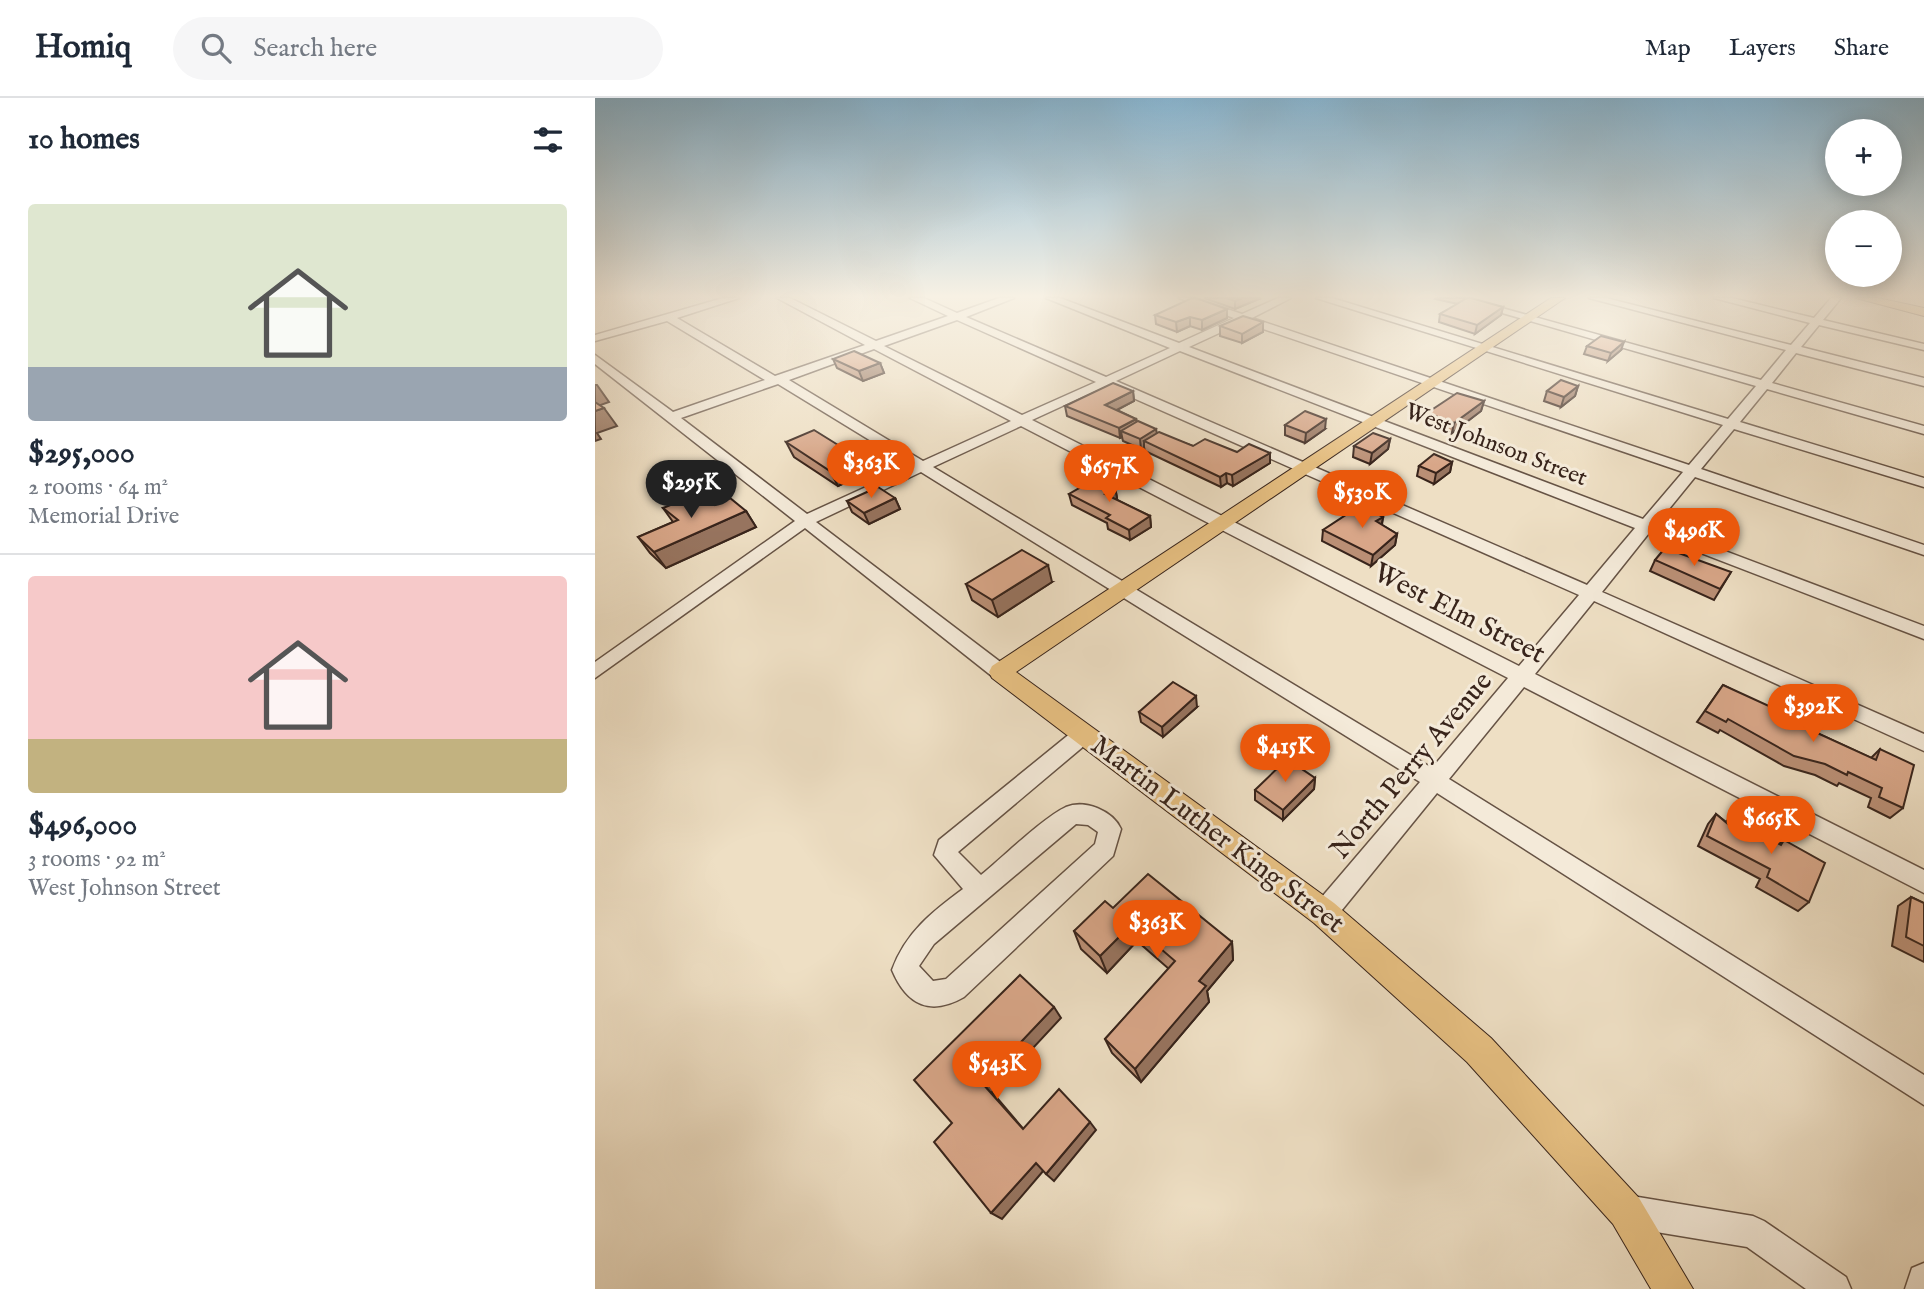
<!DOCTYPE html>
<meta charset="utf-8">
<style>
:root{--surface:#fff;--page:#f6f6f7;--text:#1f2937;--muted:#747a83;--line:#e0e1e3;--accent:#ea580c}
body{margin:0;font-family:"IM FELL English",serif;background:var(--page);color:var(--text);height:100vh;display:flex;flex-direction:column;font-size:26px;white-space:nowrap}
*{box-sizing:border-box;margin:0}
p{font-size:23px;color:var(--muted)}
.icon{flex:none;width:38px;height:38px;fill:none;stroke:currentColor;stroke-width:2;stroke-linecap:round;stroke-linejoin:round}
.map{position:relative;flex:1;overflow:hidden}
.details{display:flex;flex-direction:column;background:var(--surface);width:595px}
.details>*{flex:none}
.fabs{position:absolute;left:1230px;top:21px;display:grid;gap:14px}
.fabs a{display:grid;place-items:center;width:77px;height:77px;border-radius:50%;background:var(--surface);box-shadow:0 4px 18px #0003;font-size:35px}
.price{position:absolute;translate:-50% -60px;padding:0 16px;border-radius:24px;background:var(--accent);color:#fff;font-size:23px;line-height:46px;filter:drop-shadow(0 2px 4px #0008)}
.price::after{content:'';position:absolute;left:50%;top:42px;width:21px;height:16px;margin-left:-10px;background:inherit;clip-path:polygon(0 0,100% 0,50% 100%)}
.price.current{background:#222;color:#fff}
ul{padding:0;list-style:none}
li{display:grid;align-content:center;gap:14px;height:371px;padding:0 28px}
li+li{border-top:2px solid var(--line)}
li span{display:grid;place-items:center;height:217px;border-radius:7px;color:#555}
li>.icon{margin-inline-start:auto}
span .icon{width:126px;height:126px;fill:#fffc;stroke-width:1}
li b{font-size:30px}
h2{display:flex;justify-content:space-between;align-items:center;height:84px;padding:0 28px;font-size:30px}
header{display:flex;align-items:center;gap:42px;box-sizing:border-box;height:98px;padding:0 35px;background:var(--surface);border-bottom:2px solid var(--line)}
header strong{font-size:33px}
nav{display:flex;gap:38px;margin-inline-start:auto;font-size:24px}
.search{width:490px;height:63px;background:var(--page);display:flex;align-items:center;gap:18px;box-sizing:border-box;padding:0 24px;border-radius:38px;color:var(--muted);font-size:26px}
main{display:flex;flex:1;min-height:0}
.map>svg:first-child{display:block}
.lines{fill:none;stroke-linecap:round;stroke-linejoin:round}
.minor-casing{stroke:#665345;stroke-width:3}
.major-casing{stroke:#38241b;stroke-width:2}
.minor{fill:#f4ead9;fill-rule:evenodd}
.major{fill:#e7c082;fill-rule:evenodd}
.wall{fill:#ba8f75;stroke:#38241b;stroke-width:2}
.shaded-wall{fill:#97745f;stroke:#38241b;stroke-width:2}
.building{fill:#d8a688;stroke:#38241b;stroke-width:2}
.labels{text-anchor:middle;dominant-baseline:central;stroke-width:6;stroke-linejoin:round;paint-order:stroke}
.far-street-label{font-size:23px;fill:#38241b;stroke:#f4ead9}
.street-label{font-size:28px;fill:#38241b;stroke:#f4ead9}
</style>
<header>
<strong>Homiq</strong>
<div class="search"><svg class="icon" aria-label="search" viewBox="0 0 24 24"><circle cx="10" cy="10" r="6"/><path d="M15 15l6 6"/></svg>Search here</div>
<nav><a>Map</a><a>Layers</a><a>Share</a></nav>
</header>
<main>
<section class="details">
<h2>10 homes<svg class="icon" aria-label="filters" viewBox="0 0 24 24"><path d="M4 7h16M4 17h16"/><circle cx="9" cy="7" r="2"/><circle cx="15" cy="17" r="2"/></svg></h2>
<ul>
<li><span style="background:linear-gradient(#dfe7d0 75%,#9aa5b1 0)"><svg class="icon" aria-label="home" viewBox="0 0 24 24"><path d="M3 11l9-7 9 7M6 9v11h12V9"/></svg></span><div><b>$295,000</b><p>2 rooms · 64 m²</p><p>Memorial Drive</p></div></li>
<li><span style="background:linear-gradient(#f6c9c9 75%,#c2b280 0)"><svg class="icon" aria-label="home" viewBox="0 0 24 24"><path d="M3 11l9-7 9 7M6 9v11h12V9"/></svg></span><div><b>$496,000</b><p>3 rooms · 92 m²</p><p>West Johnson Street</p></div></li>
</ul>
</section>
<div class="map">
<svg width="1329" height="1191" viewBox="0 0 1329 1191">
<rect width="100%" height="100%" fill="#eedfc4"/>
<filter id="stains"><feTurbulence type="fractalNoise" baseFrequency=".00286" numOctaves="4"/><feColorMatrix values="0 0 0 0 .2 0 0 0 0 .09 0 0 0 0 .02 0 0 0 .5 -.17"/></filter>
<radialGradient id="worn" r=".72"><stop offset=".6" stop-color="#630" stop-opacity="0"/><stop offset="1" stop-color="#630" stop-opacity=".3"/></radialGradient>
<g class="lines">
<defs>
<g id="minor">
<path d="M128,200H144L82,220L180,278L270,247L182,200H195L281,243L353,218L315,200H329L362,215L404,200H419L371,219L511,279L575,250L451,200H465L584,245L639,220L584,200H599L647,216L683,200H696L657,220L1094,367L1128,327L721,200H737L1133,321L1161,288L855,200H871L1166,282L1191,252L994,200H1011L1196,247L1215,225L1119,200H1137L1219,220L1236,200H1246L1228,222L1329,246V252L1224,227L1206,249L1329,280V288L1201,255L1177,285L1329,328V336L1172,291L1145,324L1329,380V389L1139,331L1106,371L1329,447V457L1100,379L1061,427L1329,528V541L1054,435L1007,494L1329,636V653L999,503L940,576L1329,772V795L929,589L854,681L1329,977V1007L842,695L738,823L729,827L720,823L717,815L720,807L825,684L326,374L221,424L412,569L414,574L412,579H398L210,430L0,580V564L200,423L0,266V257L78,314L170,282L72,223L0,243V237ZM362,222L501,284L427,317L289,248ZM648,224L1088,374L1048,421L594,249ZM279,251L416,323L328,363L194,282ZM585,253L1040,430L992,487L521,283ZM183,286L317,368L212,416L86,320ZM511,288L984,497L924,568L437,322ZM426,328L913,580L837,670L338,369Z"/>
<path d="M489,628L496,630L499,636L496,642L363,754L386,777C407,760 449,719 471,709C490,701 518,713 526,731L518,758L369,899C336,918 312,908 297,872C311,834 337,814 368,791L339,757L344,742L482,630ZM481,726L493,727L503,734L500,746L351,881L338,883L324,868L339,846Z"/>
<polygon points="1031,1097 1158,1118 1169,1123 1251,1179 1256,1191 1211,1191 1152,1149 1031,1129 1020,1124 1015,1113 1020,1102"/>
<polygon points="1329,1165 1329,1191 1310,1191 1317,1170"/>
</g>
<g id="major">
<polygon points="956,200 970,200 421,574 739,805 896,940 1044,1100 1098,1191 1056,1191 1018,1126 872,964 719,825 397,580 394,574 397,568"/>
<polygon points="1261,200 1283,200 1329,210 1329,218"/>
</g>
</defs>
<!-- minor casing -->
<use href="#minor" class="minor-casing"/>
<!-- major casing -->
<use href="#major" class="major-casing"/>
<!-- minor -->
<use href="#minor" class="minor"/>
<!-- major -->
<use href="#major" class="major"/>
</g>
<!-- wall -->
<g class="wall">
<polygon points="609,200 666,200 640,211"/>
<polygon points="841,200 870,200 869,201 908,209 906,217 880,236 844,224 845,216 863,206 840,201"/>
<polygon points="632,211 632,220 607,232 595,228 582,234 561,226 560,217"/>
<polygon points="668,224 668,234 647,245 625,238 625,228"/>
<polygon points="992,248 1026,252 1013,263 989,256"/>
<polygon points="238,261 285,265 289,275 268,283 242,270"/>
<polygon points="983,288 980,298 966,309 949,303 952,293"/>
<polygon points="538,293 539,303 522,312 541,321 542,324 562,335 598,348 642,354 675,355 675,365 638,388 632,385 626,389 550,353 549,349 546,351 528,343 527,339 525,340 472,318 470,308"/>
<polygon points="889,303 886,313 857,335 831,325 832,315"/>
<polygon points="690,327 730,331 710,345 690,337"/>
<polygon points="795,341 793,351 775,366 758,359 759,348"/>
<polygon points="191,344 264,360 271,375 243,388 199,359"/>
<polygon points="857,364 855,374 839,386 822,378 824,368"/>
<polygon points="520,389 522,400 520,401 555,418 556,429 535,442 513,431 512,425 477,407 474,396"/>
<polygon points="300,400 305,411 274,426 257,414 252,403"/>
<polygon points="120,407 151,413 161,429 71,470 55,455 43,439 78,424 68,410"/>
<polygon points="788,419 787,427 802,436 800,447 776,468 727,443 728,432"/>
<polygon points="1060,462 1136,474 1119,502 1055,473"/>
<polygon points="457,484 403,519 377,502 371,486"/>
<polygon points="1128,587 1209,629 1276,660 1285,651 1308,710 1295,720 1273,709 1276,700 1244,685 1242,688 1220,677 1189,668 1125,632 1123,635 1102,624"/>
<polygon points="602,609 568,639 546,624 544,614"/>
<polygon points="720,680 719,691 688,722 660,702 660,692"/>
<polygon points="1121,716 1131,724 1136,718 1158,733 1184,746 1189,742 1214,804 1203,813 1161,789 1165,781 1103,748 1113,726"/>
<polygon points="1316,799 1329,805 1329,864 1297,848 1303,808"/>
<polygon points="518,810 637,844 638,862 612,893 614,904 546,984 517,955 510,941 574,871 542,843 512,875 486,851 479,833"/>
</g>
<!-- shaded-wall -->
<g class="shaded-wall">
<polygon points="647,200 666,200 640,211 640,203"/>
<polygon points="908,209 906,217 880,236 882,227"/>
<polygon points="632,211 632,220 607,232 607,222"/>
<polygon points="595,219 595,228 582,234 581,224"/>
<polygon points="668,224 668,234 647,245 647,236"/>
<polygon points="1029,244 1026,252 1013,263 1016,255"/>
<polygon points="285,265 289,275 268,283 264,273"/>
<polygon points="0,287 2,287 14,304 0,309"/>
<polygon points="983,288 980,298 966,309 969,299"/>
<polygon points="538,293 539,303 512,317 510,307"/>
<polygon points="889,303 886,313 857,335 859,325"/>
<polygon points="9,310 22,328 2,335 6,341 0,343 0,313"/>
<polygon points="541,321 543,331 526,333 527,339 525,340 524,330"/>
<polygon points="731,321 730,331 710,345 711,335"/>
<polygon points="561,331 563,341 549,343 549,349 546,351 545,341"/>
<polygon points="795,341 793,351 775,366 777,355"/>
<polygon points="675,355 675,365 638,388 637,377"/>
<polygon points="264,360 271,375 243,388 235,373"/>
<polygon points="857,364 855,374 839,386 841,375"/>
<polygon points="631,375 632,385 626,389 625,379"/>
<polygon points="520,389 522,400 512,406 510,396"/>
<polygon points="300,400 305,411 274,426 269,415"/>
<polygon points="151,413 161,429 71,470 59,454"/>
<polygon points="555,418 556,429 535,442 534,432"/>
<polygon points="788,419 786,430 781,423"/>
<polygon points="802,436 800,447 776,468 778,457"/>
<polygon points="453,467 457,484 403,519 397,502"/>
<polygon points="601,598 602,609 568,639 567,629"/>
<polygon points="720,680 719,691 688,722 688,712"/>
<polygon points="537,826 542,843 512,875 505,858"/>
<polygon points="637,844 638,862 612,893 614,904 546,984 540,971 604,883"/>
<polygon points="459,909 466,920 397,994 436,1040 428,1031 387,985"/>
<polygon points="495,1024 501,1032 459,1083 451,1076"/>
<polygon points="441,1065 449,1072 407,1121 396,1115"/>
</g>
<!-- building -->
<g class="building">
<polygon points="597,200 601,200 632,211 607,222 595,219 581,224 560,217"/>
<polygon points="631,200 647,200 640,203"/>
<polygon points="872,200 876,200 908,209 882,227 845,216"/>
<polygon points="648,218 668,224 647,236 625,228"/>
<polygon points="1006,238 1029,244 1016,255 992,248"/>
<polygon points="259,253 285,265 264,273 238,261"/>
<polygon points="966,282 983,288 969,299 952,293"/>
<polygon points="518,285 538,293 510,307 541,321 524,330 470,308"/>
<polygon points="862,295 889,303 859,325 832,315"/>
<polygon points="0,304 9,310 0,313"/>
<polygon points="710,313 731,321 711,335 690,327"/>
<polygon points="543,323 561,331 545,341 526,333"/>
<polygon points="219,332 264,360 235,373 191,344"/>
<polygon points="564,334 598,348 610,341 642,354 654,346 675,355 637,377 631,375 625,379 549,343"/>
<polygon points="778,335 795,341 777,355 759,348"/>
<polygon points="839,356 857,364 841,375 824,368"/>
<polygon points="502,380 520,389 510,396 555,418 534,432 511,420 515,417 474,396"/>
<polygon points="283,389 300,400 269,415 252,403"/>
<polygon points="105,395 120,407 135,400 151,413 59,454 43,439 83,422 68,410"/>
<polygon points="766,407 788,419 781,423 802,436 778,457 728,432"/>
<polygon points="1070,450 1136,474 1125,491 1060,462"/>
<polygon points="427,452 453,467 397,502 371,486"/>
<polygon points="578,584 601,598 567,629 544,614"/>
<polygon points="1128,587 1211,625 1209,629 1281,662 1285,651 1319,667 1308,710 1284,699 1287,690 1253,674 1252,677 1230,666 1199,658 1133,621 1131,624 1110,613"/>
<polygon points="692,661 720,680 688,712 660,692"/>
<polygon points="1121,716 1133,726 1136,718 1159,730 1158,733 1186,747 1189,742 1230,765 1214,804 1172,779 1175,771 1112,738"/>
<polygon points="553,776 637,844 604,883 611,888 540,971 510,941 580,863 537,826 505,858 479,833 510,803 518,810"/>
<polygon points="1316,799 1329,805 1329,848 1311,839"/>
<polygon points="425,877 459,909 387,985 428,1031 464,991 495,1024 451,1076 441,1065 396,1115 339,1044 357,1025 319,982"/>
</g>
<!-- sky -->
<linearGradient id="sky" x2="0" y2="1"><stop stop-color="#88b7d4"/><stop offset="0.54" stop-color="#f7f1e4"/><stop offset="1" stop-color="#f7f1e4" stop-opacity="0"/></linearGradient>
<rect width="1329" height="367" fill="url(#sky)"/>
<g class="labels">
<!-- far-street labels -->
<g class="far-street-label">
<text transform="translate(901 347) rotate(21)">West Johnson Street</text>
</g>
<!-- street labels -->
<g class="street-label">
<text transform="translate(864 516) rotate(27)">West Elm Street</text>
<text transform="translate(817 668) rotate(-50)">North Perry Avenue</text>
<text transform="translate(622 737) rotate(37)">Martin Luther King Street</text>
</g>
</g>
<rect width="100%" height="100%" filter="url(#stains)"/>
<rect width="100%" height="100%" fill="url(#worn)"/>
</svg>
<div class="fabs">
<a>+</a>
<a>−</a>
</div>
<b class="price" style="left:276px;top:402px">$363K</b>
<b class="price" style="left:514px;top:406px">$657K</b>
<b class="price current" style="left:96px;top:422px">$295K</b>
<b class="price" style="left:767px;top:432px">$530K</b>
<b class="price" style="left:1099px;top:470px">$496K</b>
<b class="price" style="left:1218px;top:646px">$392K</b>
<b class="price" style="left:690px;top:686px">$415K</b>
<b class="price" style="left:1176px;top:758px">$665K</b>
<b class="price" style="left:562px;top:862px">$363K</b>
<b class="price" style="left:402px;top:1003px">$543K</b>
</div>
</main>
